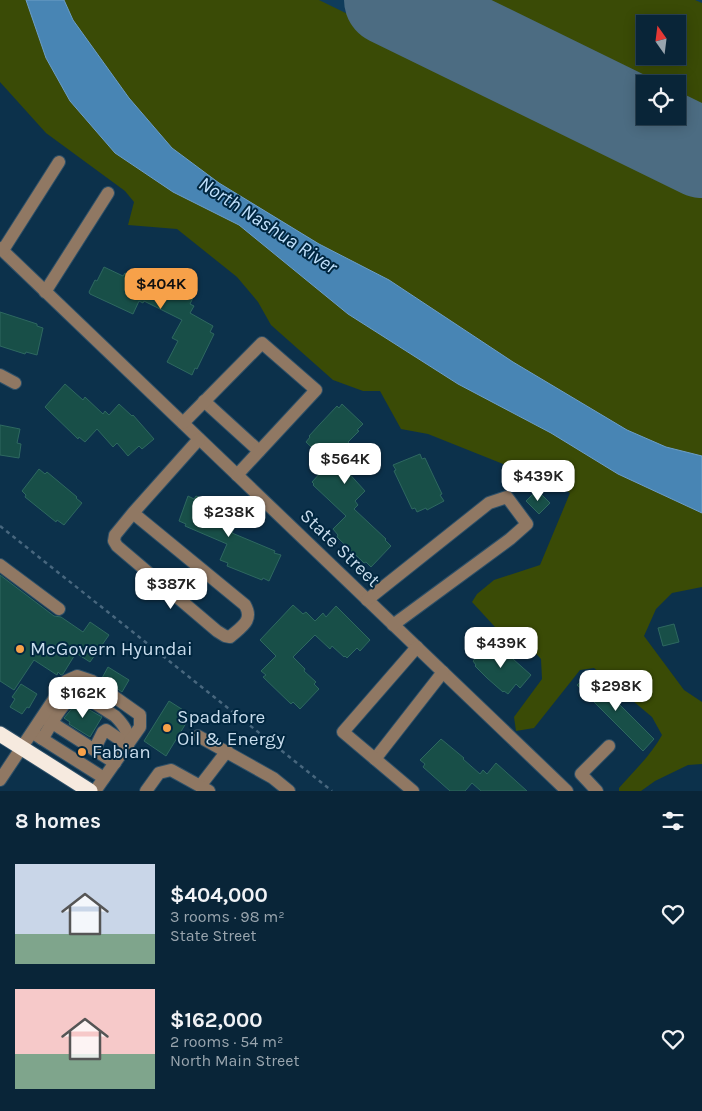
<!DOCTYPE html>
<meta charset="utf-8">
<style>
:root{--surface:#092538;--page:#122d40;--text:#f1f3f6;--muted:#99a5ae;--line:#294253;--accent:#f7a149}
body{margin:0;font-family:Karla,sans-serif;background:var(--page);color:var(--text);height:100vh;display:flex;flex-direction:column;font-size:19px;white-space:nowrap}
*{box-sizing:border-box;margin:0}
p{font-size:16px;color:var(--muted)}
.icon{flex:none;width:28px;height:28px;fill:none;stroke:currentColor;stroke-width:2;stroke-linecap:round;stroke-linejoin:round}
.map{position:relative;height:791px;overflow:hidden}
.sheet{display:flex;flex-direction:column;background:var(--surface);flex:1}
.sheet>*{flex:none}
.needle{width:32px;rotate:346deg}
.controls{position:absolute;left:636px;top:15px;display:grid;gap:10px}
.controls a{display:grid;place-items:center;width:50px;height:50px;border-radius:0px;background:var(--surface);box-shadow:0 2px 12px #0003,0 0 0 1px var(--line);font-size:25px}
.price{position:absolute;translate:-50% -42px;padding:0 11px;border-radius:10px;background:#fff;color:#222;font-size:16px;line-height:32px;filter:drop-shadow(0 1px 2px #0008)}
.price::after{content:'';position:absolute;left:50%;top:30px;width:15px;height:11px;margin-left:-8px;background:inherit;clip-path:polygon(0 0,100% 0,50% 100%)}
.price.active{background:var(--accent);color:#111}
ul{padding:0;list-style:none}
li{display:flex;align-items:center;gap:15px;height:125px;padding:0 15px}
li span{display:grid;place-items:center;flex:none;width:140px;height:100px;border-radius:0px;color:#555}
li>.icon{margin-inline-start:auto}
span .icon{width:60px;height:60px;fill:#fffc;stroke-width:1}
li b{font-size:21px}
h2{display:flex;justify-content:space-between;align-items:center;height:60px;padding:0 15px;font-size:21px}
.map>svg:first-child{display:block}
.built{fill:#0f3c5b;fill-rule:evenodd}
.green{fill:#3a4b06;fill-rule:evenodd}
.water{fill:#4885b4;stroke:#6e9fc5}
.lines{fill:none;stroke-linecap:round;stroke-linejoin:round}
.runway{stroke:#4c6c82;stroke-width:90}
.building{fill:#184f48;stroke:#2e6860}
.minor-casing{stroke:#2e5068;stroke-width:14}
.highway-casing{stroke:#2e5068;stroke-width:17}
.path{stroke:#48677e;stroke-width:2.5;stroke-dasharray:4 4;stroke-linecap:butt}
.minor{stroke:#907863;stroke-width:12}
.highway{stroke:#f6eadf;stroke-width:15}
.poi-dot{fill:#f7a149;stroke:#012740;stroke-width:2}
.labels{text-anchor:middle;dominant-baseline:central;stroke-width:4;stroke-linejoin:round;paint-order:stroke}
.street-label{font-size:19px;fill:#c8dcec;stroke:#012740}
.poi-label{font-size:19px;fill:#c8dcec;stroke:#012740;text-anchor:start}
.water-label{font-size:20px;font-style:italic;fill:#c1e1fc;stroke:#012740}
</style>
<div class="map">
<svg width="702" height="791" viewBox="0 0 702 791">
<rect width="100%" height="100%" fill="#0c314b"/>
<!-- built -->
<path class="built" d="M112,0H702V415ZM645,24H678V56H645ZM645,84H678V116H645Z"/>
<!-- green -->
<g class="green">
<path d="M0,0H26L46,58L70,101L115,153L173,192L239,225L348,314L458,384L551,433L618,474L702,513V587L672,593L656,609L644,636L684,690L702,702V764L688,765L655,781L641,791H619V788C634,771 651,755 662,735L652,717L594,668L580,670L534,728L516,731L514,717L542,679L541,659L527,644L495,627L472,602L477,594L494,580L540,565L570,493L561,487L428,434L401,429L380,391H363L333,380L271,325L258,302L237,277L177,229L128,225L134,202L125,191L46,133L0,82Z"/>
<polygon points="64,0 319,0 702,187 702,456 666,447 627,430 513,362 389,280 319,244 219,183 172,148 129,98 73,20"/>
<path d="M460,0H695L702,3V118L678,106V84H645V90ZM645,24H678V56H645Z"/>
</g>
<!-- water -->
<polygon class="water" points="26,0 64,0 73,20 129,98 172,148 219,183 319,244 389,280 513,362 627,430 666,447 702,456 702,513 618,474 551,433 458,384 348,314 239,225 173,192 115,153 70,101 46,58"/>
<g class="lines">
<!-- runway -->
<polyline class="runway" points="389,0 702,153"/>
</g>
<!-- building -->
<g class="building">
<polygon points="104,267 123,276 125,273 146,283 153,270 158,273 160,271 197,289 190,304 194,306 190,313 213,326 210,332 214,334 197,369 195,368 192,375 167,362 178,341 172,338 182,320 144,301 143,303 139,301 133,314 90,294 89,292 95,280 97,281"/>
<polygon points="0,312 37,324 37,326 43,328 37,355 26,352 25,354 0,346"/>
<polygon points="65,384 83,400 85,397 103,414 105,411 109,415 119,404 132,416 133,415 154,439 142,449 139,446 128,456 117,443 113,447 97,429 85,442 79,437 78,439 45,407"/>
<polygon points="342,404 363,424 357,430 359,431 348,442 350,444 336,459 365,491 355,501 358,505 354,509 386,539 385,540 391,546 371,567 366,562 364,563 337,537 338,535 333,529 346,516 313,485 314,484 312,482 321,472 318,469 326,461 306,442 310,437 309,436 320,424 337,406 339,408"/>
<polygon points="0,425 20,429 17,443 21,444 19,458 0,455"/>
<polygon points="420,454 422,459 425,458 432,473 442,494 440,495 444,501 427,510 426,508 417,512 415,508 412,509 394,471 396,470 393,465"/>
<polygon points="39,469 45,474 47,472 77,497 76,498 82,503 64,525 57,520 56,522 25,497 26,495 22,491"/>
<polygon points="537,490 550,503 539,514 526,501"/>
<polygon points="188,496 194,499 196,496 233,511 232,514 239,517 232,533 275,551 274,553 281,555 269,581 263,578 262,580 227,566 228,563 220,560 227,544 185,526 186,524 179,521"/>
<polygon points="0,575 54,616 61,617 83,632 90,622 109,635 90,662 76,653 63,674 61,675 58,672 57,675 34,660 14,690 0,681"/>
<polygon points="293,605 303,614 306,612 315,621 323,613 326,617 336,606 370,640 360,651 357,648 347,658 345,656 344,657 332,646 330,649 315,635 293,657 305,669 304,671 316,682 314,684 319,689 300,709 293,702 291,704 263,677 266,675 261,671 276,656 260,640"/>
<polygon points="674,624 679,642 663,646 658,628"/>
<polygon points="495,643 531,675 520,688 516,684 508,694 504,691 503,692 487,678 475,666 476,665 473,661 483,650 486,653"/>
<polygon points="108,667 129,680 122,692 102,678"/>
<polygon points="589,674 654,739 643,751 577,685"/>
<polygon points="21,684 37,694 29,708 27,707 22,714 10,707 15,699 12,697"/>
<polygon points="169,701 191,715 166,756 144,741"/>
<polygon points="79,704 102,717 90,737 69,724 70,722 64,718 74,706"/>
<polygon points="441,739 464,758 463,759 480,774 483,770 487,774 496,763 527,791 481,791 472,783 465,791 450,791 423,767 425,764 420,760"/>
</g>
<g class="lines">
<defs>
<g id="minor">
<polyline points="0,248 567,791"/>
<polyline points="3,250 59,162"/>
<polyline points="45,292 108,193"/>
<polyline points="0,375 15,383"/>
<polyline points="204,401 259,451"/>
<polyline points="183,423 262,343 316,390 237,475"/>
<path d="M133,513L115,535L114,541L117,546L217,631L225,636L230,637C241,627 254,621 245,605L133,513L199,439"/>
<polyline points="0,565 59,609"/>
<polyline points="367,600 489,503 507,497 527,524 510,539 393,625"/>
<polyline points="46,719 115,763"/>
<polyline points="36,735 104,778"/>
<polyline points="198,736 273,778 289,791"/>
<path d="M42,739C50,728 65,693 80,696C90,698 106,711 115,716C124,725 129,732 128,745"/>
<polyline points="94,750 103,732 106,730 128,745"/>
<polyline points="375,759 443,672"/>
<polyline points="0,780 66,681 77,676 92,681 140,715 140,727 95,791"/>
<polyline points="200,786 227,751"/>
<polyline points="146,791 159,773 171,770 209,791"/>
<polyline points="413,791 343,732 417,647"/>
<polyline points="597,791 581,774 609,746"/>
</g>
<polyline id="highway" points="0,734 90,791"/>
</defs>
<!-- minor casing -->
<use href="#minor" class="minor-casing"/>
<!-- highway casing -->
<use href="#highway" class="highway-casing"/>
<!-- path -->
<polyline class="path" points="0,526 332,791"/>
<!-- minor -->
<use href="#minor" class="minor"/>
<!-- highway -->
<use href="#highway" class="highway"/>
</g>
<!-- markers -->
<g class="poi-dot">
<circle cx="20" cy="649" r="5"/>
<circle cx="167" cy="728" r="5"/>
<circle cx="82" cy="752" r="5"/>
</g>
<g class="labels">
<!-- street labels -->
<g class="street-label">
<text transform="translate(340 548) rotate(44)">State Street</text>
</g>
<!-- poi labels -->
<g class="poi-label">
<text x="30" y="649">McGovern Hyundai</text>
<text x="177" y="717">Spadafore<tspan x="177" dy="22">Oil &amp; Energy</tspan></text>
<text x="92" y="752">Fabian</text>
</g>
<!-- water labels -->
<g class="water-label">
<text transform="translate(268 225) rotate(33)">North Nashua River</text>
</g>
</g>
</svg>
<div class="controls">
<a><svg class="needle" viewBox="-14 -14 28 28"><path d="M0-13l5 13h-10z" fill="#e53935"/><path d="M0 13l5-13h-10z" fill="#99a5ae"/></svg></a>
<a><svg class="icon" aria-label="locate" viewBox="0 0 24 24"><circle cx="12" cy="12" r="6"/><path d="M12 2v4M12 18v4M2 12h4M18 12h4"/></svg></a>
</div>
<b class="price active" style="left:161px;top:310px">$404K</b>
<b class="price" style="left:345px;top:485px">$564K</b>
<b class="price" style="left:538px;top:502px">$439K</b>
<b class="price" style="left:229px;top:538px">$238K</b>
<b class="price" style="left:171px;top:610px">$387K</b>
<b class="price" style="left:501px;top:669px">$439K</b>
<b class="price" style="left:616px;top:712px">$298K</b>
<b class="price" style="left:83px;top:719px">$162K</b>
</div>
<section class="sheet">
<h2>8 homes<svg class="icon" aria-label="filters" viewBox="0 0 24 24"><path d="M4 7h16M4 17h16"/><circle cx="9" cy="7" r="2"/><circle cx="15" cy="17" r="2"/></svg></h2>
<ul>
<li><span style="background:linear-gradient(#c9d6e8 70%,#7fa58c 0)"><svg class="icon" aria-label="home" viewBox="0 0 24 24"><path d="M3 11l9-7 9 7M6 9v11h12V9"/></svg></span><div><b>$404,000</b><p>3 rooms · 98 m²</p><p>State Street</p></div><svg class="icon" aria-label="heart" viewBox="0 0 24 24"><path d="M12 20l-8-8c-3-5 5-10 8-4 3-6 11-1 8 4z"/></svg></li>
<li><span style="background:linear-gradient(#f6c9c9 65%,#7fa58c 0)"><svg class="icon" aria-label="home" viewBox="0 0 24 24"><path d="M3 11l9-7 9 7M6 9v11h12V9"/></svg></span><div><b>$162,000</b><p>2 rooms · 54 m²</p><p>North Main Street</p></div><svg class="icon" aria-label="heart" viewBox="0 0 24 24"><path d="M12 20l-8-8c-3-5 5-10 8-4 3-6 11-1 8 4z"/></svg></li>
</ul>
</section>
